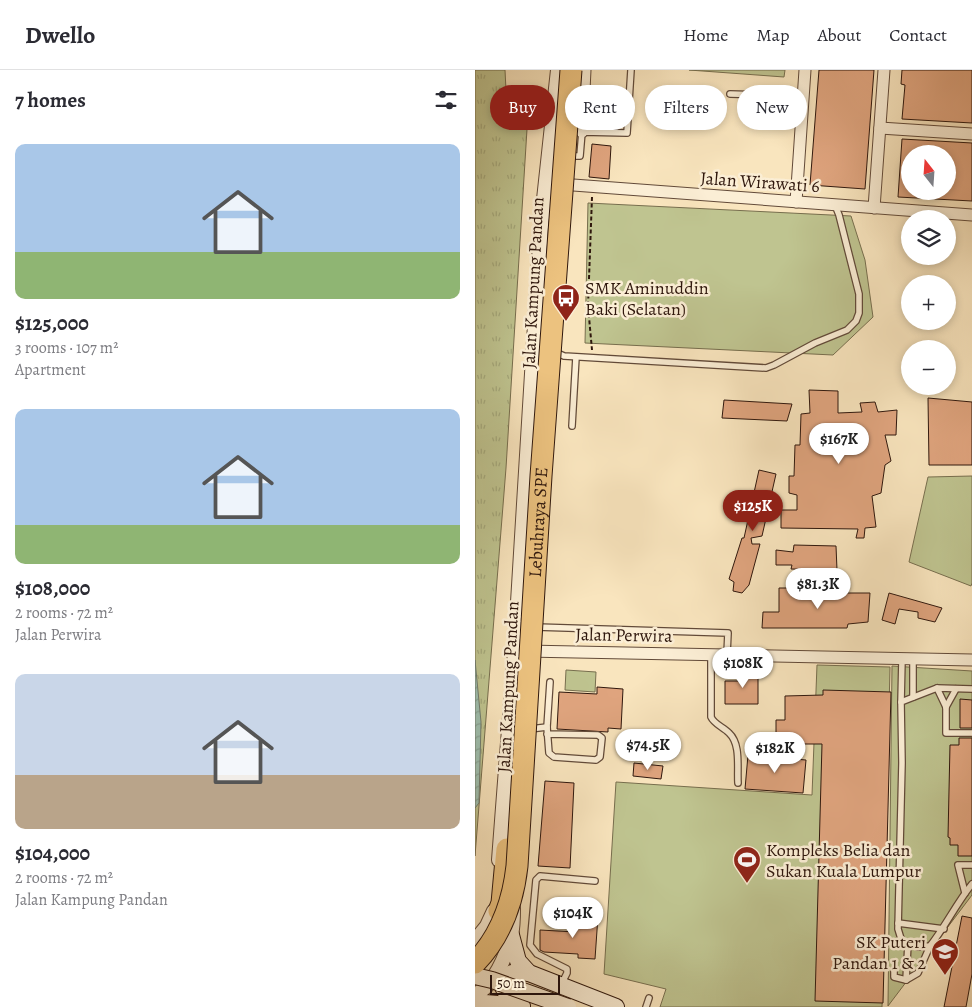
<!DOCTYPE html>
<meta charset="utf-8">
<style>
:root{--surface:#fff;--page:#f2f2f3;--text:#2b2b33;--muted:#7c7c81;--line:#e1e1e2;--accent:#8f2418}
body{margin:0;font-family:Alegreya,serif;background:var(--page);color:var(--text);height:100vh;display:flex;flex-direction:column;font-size:19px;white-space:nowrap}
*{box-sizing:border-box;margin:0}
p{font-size:16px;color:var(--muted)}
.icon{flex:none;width:28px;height:28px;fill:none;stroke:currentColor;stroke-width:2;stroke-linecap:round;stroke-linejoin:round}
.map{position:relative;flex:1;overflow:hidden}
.details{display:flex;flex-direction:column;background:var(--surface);width:475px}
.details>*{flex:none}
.top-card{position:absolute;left:15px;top:15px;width:406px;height:45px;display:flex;gap:10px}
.needle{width:32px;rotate:343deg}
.fabs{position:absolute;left:426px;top:75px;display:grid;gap:10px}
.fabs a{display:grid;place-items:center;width:55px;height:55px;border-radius:50%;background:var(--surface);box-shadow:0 2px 8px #0003;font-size:25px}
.scale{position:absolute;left:15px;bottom:12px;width:70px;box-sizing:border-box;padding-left:5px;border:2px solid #2f170d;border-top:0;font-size:14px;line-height:18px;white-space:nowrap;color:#2f170d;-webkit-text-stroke:4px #fbeed5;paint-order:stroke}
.price{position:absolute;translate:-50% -42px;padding:0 11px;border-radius:18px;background:#fff;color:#222;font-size:16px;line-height:32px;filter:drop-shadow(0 1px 2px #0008)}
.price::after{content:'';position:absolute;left:50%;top:30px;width:15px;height:11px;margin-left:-8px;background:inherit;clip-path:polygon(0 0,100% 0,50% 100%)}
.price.active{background:var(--accent);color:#fff}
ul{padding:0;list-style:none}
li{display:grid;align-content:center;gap:10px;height:265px;padding:0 15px}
li span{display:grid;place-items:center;height:155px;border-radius:10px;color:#555}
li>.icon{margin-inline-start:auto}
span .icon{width:90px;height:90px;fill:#fffc;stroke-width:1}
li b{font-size:21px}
h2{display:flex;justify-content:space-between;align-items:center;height:60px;padding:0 15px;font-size:21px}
.chip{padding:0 18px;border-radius:22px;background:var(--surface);box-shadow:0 2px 8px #0003;font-size:18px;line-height:45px}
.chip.active{background:var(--accent);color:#fff}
header{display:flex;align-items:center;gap:30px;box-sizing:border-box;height:70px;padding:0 25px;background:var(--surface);border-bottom:1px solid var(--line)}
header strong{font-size:24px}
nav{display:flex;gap:28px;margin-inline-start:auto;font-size:18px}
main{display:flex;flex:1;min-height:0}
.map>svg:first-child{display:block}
.grass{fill:url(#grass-tufts);stroke:#776e4e}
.pitch{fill:#bfc490;stroke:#776e4e}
.water{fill:url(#water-waves);stroke:#727c6e}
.building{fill:#dfa47e;stroke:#2f170d;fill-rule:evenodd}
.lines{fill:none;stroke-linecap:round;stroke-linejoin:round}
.service-casing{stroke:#624a39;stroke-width:8}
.minor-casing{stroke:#624a39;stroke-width:13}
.tertiary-casing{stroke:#624a39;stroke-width:16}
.secondary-casing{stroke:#2f170d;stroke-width:18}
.motorway-casing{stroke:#2f170d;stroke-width:23}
.path{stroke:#2f170d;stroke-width:2;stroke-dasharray:4 2.5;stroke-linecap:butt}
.service{stroke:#fbeed5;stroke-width:5.5}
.minor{stroke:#fbeed5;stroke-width:11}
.tertiary{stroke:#fbeed5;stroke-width:14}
.secondary{stroke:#fbeed5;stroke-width:16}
.motorway{stroke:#ecc27f;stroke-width:21}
.secondary-bridge-casing{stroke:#2f170d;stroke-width:18;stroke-linecap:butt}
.motorway-bridge-casing{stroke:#2f170d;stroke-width:23;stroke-linecap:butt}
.secondary-bridge{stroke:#fbeed5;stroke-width:16}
.motorway-bridge{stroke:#ecc27f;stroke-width:21}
.labels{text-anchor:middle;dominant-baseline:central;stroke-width:5;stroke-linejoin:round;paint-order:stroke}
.street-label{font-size:18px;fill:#2f170d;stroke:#fbeed5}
.poi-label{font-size:18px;fill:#2f170d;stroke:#fbeed5;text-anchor:start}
</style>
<header>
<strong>Dwello</strong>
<nav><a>Home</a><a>Map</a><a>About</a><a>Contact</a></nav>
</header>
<main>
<section class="details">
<h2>7 homes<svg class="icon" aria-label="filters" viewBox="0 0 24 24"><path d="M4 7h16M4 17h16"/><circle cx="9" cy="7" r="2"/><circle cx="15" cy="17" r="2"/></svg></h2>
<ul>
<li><span style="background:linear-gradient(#a9c7e8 70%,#8fb573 0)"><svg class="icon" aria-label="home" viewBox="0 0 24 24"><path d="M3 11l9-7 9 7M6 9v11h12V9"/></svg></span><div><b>$125,000</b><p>3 rooms · 107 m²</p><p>Apartment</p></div></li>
<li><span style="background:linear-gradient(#a9c7e8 75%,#8fb573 0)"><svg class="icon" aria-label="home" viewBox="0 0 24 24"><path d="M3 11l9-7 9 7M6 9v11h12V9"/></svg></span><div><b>$108,000</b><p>2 rooms · 72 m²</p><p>Jalan Perwira</p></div></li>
<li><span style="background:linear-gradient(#c9d6e8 65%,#b9a48a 0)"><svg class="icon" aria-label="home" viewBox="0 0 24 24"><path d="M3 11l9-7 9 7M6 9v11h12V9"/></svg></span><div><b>$104,000</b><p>2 rooms · 72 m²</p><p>Jalan Kampung Pandan</p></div></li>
</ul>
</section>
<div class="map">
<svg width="497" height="937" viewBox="0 0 497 937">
<defs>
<pattern id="grass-tufts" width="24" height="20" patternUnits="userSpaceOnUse" patternTransform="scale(1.25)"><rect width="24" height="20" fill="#bfc490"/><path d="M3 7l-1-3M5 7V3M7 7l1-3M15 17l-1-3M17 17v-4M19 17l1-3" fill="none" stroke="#a4a87b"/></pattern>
<pattern id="water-waves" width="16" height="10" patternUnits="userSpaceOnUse" patternTransform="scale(1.25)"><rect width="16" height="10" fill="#9ebfaf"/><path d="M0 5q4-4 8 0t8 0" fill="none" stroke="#88a395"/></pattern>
</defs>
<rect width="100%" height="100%" fill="#f9e5be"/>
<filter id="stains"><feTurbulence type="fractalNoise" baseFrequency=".004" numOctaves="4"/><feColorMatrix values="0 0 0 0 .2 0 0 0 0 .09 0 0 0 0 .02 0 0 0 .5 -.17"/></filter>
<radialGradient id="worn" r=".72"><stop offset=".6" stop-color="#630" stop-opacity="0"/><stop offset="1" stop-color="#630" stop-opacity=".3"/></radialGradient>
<!-- grass -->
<polygon class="grass" points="0,0 30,0 32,41 53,43 31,398 0,786"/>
<!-- pitch -->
<g class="pitch">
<polygon points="214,0 310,0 309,7"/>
<polygon points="113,133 376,146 390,190 398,247 358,285 110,273"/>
<polygon points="497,406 497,513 496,516 434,492 453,407"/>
<polygon points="342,595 415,597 407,937 185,937 191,919 129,904 141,712 337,725"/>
<polygon points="417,596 497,601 497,825 413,936"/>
<polygon points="91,600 121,602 120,622 90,620"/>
</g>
<!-- water -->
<polygon class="water" points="0,590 6,652 4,733 0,738"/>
<!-- building -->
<g class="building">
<polygon points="344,0 399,0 390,119 335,115"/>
<polygon points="427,0 497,0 497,53 427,49 430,15 426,14"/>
<path d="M427,69L497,73V131L423,127ZM435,84H472V121H435Z"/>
<polygon points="117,74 136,76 134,109 114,107"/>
<polygon points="334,320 363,321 363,343 387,342 385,333 400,332 403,342 422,340 421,365 410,365 416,391 410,395 406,423 397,426 401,457 390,458 389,468 381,468 383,459 306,458 306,440 322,440 322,425 314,423 314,406 319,406 320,375 325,375 326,344 335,343"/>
<polygon points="453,328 497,332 497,395 454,395"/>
<polygon points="249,330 317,334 312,351 247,348"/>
<polygon points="284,400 301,404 287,466 276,468 277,474 285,474 274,515 267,523 258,521 259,512 254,509 267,468 269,468"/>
<polygon points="319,475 361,476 362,500 316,499 317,495 301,495 301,480 318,482"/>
<polygon points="304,518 335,518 335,523 395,523 393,552 373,554 372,558 287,558 288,542 304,542"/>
<polygon points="414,523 467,538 460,552 443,548 443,542 424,539 420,554 407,550"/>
<polygon points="266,600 283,600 283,634 250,634 250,611 266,611"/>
<polygon points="122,617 148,619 146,659 133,658 133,662 82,659 84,622 122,624"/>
<polygon points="348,620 416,622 408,933 340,931 347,674 301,674 301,650 310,650 310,626 348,625"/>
<polygon points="485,629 497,630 497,658 485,658"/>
<polygon points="484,668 497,668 497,786 483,786 483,775 475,775 475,768 473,767 475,675 484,675"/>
<polygon points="273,685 331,690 328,723 270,719"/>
<polygon points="159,693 188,696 186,709 158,706"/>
<polygon points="70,711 99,713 95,798 63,796"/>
<polygon points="102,845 123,846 120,889 103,888 103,884 69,882 65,880 65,860 101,862"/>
<polygon points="487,846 497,848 497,904 491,937 469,937"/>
</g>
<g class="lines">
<defs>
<g id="service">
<polyline points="255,24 328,26"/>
<polyline points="93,86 105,86 107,62 152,63 156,0"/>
<polyline points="80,282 89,286 291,298 299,295 340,273 372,260 381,251 384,243 384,224 364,145 360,135"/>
<polyline points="97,356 101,287"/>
<polyline points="61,557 253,563 252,584"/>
<path d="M236,584V647C239,654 248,657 254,663C266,674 262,697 263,713"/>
<polyline points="462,618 471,637 471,663 497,663"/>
<path d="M497,619L462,618L426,632L427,693L423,859L427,872L443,877L455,876C470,857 481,834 497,814"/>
<polyline points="438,627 438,589"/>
<polyline points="426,632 427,589"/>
<polyline points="471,637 481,619"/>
<polyline points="55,659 72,657"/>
<polyline points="72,664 123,665 127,668 125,687 121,690 79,687 74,683 72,657 75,612"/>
<polyline points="490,823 483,795 497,795"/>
<polyline points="423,853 469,859"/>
<polyline points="419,900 419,907 431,910 443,903 455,876"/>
<polyline points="431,910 433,874"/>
<polyline points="87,913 92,903 92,899 62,884 55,875 61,810 65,806 120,811"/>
<polyline points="171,937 174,928"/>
</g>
<g id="minor">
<polyline points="405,58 497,64"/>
<polyline points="107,62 110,0"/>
<polyline points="85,114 497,145"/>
<polyline points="321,132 330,0"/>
<polyline points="399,138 409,0"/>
<polyline points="51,581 497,590"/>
</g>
<g id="tertiary">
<polyline points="24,790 40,581 66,157 83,0"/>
<polyline points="0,871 12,856 19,841"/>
<path d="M0,925C19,915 32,886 36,865C38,857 38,847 38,838"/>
</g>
<g id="secondary">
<polyline points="36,865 43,891 54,903 141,937"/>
<polyline points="0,934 10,933 45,936"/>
<path d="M47,936L33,927L28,917C34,900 38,901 54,903"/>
</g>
<polyline id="motorway" points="24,841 27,833 32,779"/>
</defs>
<!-- service casing -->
<use href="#service" class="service-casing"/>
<!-- minor casing -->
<use href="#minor" class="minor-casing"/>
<!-- tertiary casing -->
<use href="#tertiary" class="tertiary-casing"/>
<!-- secondary casing -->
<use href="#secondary" class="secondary-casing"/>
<!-- motorway casing -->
<use href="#motorway" class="motorway-casing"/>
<!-- path -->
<polyline class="path" points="117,127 113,236 117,280"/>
<!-- service -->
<use href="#service" class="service"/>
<!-- minor -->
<use href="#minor" class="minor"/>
<!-- tertiary -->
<use href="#tertiary" class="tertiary"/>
<!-- secondary -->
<use href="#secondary" class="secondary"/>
<!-- motorway -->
<use href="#motorway" class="motorway"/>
<defs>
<polyline id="secondary-bridge" points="0,906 17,910 93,937"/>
<g id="motorway-bridge">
<path id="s1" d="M0,893C26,866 38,832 42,796L66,406L96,0"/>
</g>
</defs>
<!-- secondary-bridge casing -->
<use href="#secondary-bridge" class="secondary-bridge-casing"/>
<!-- motorway-bridge casing -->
<use href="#motorway-bridge" class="motorway-bridge-casing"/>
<!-- secondary-bridge -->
<use href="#secondary-bridge" class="secondary-bridge"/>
<!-- motorway-bridge -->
<use href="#motorway-bridge" class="motorway-bridge"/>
</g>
<!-- icons -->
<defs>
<symbol id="bus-pin" viewBox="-11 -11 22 30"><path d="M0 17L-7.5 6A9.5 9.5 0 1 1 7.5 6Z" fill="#8f2418" stroke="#fbeed5"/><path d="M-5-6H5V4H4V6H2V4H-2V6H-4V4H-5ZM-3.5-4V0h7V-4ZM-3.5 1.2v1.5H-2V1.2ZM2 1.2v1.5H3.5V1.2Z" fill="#fff"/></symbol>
<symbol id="stadium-pin" viewBox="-11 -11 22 30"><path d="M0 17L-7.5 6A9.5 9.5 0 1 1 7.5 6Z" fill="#8f2418" stroke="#fbeed5"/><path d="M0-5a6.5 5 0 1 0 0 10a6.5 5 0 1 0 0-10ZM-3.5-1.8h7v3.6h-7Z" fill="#fff"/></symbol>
<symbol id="school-pin" viewBox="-11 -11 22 30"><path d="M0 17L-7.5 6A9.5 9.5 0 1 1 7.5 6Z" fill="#8f2418" stroke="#fbeed5"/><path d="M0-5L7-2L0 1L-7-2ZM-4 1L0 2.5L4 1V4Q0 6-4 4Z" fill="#fff"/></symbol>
</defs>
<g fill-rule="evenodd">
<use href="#bus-pin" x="75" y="212" width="32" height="43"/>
<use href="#stadium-pin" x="256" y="774" width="32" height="43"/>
<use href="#school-pin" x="454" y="866" width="32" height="43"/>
</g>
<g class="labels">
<!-- street labels -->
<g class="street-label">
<text transform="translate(285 112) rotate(4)">Jalan Wirawati 6</text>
<text transform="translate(58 213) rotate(-87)">Jalan Kampung Pandan</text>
<text stroke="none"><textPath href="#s1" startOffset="452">Lebuhraya SPE</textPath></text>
<text transform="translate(149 565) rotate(1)">Jalan Perwira</text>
<text transform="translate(33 617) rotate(-87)">Jalan Kampung Pandan</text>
</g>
<!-- poi labels -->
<g class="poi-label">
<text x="110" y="218">SMK Aminuddin<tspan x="110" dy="21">Baki (Selatan)</tspan></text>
<text x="291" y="780">Kompleks Belia dan<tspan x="291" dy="21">Sukan Kuala Lumpur</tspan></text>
<text x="451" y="872" text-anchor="end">SK Puteri<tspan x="451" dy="21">Pandan 1 &amp; 2</tspan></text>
</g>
</g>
<rect width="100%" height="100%" filter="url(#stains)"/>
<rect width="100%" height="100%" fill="url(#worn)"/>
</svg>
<div class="fabs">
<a><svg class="needle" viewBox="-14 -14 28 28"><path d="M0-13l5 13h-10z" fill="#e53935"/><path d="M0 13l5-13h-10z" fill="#7c7c81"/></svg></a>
<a><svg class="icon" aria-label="layers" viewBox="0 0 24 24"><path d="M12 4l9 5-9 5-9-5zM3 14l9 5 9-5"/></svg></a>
<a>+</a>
<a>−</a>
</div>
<div class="scale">50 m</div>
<b class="price" style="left:364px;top:395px">$167K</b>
<b class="price active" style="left:278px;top:462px">$125K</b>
<b class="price" style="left:343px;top:540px">$81.3K</b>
<b class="price" style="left:268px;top:619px">$108K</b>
<b class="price" style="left:173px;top:701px">$74.5K</b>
<b class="price" style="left:300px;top:704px">$182K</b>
<b class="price" style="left:98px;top:869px">$104K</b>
<div class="top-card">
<a class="chip active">Buy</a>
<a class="chip">Rent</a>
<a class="chip">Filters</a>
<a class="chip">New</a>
</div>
</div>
</main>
